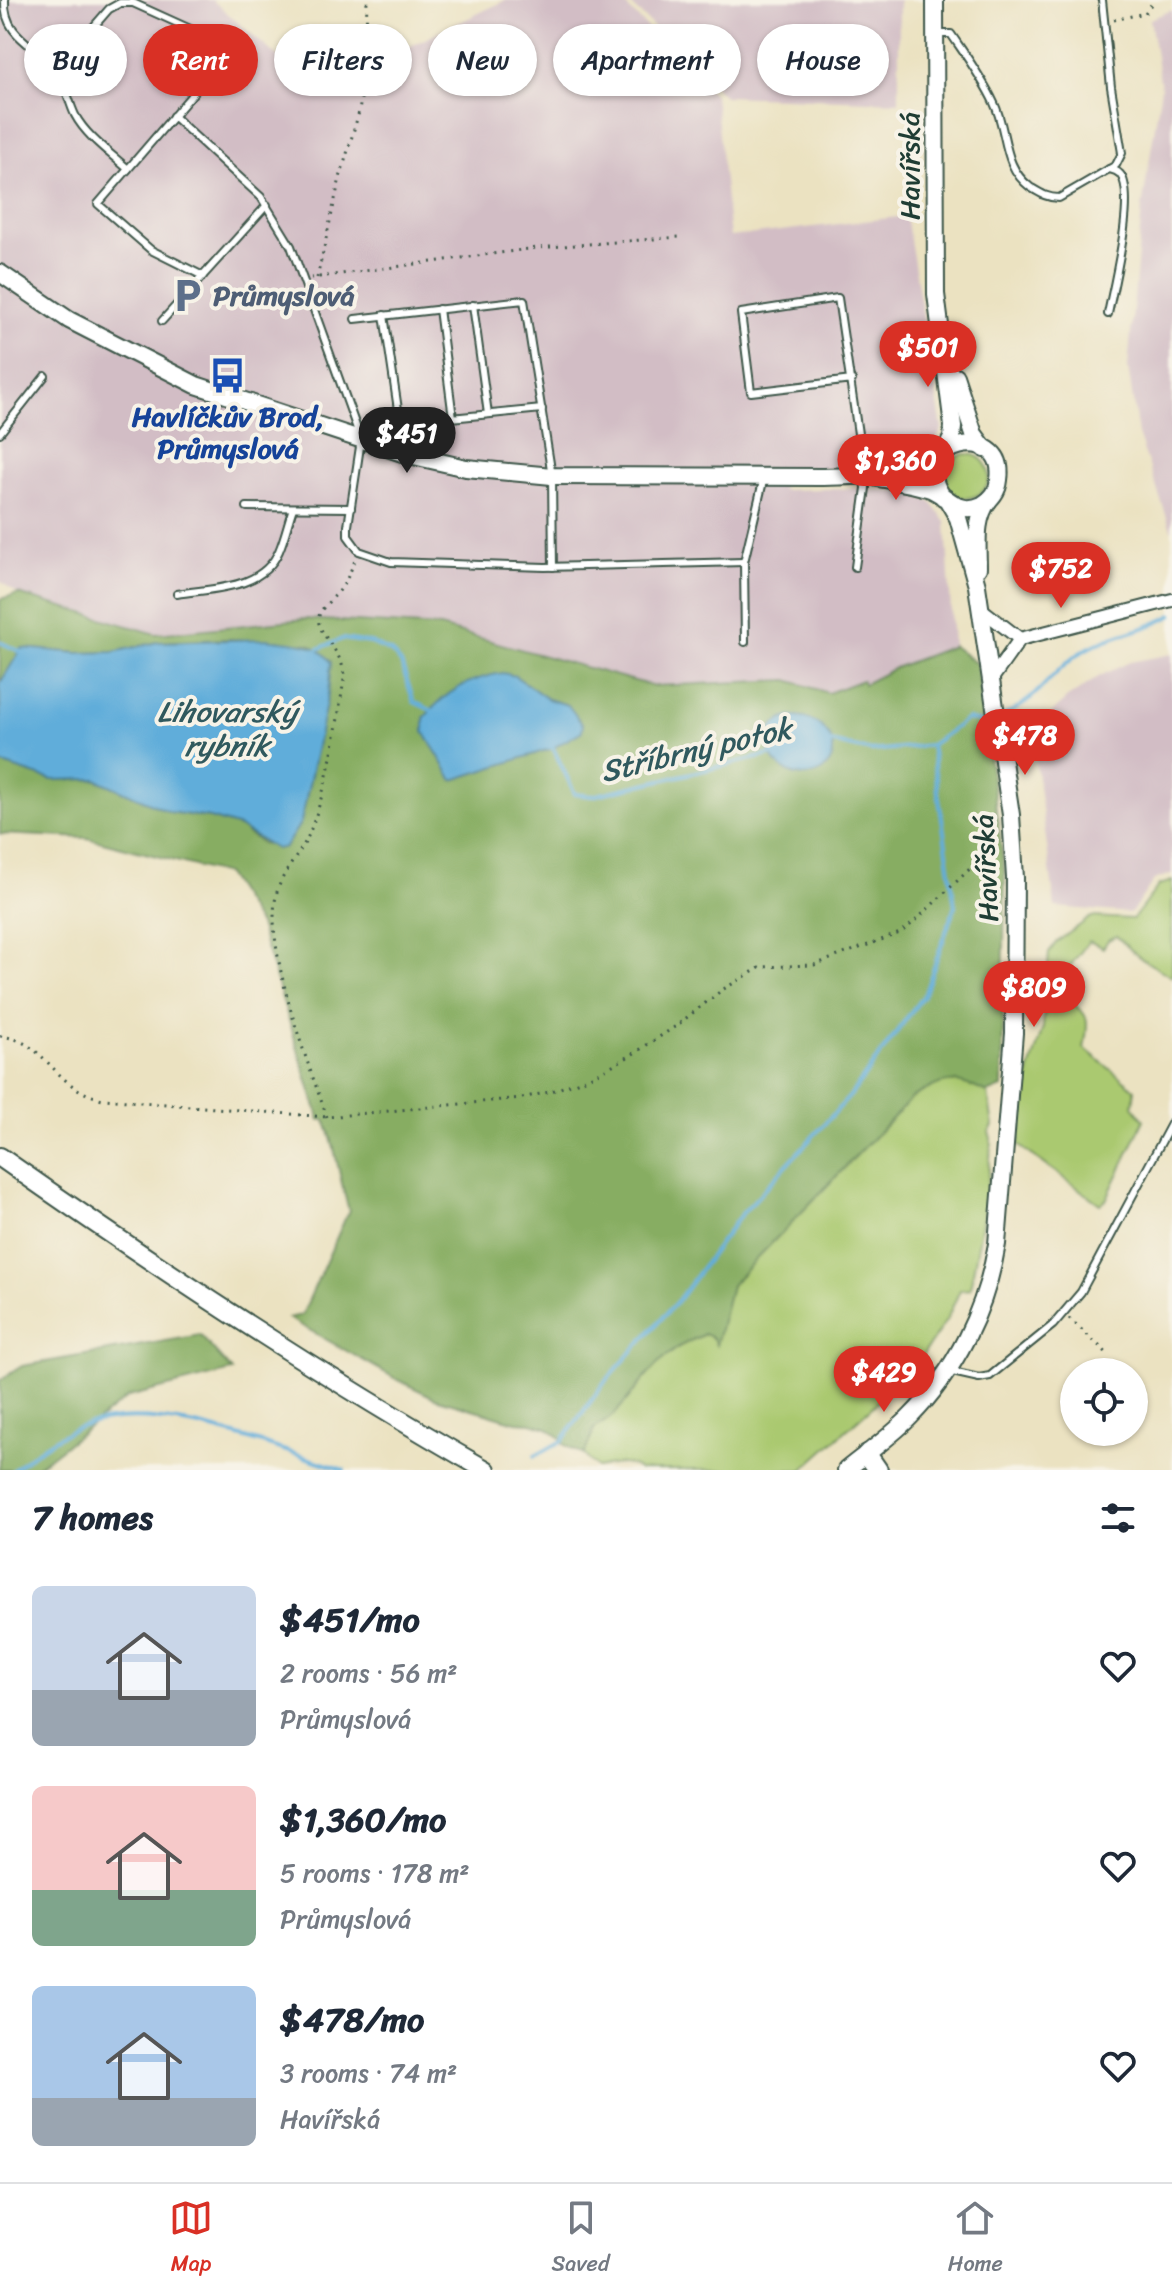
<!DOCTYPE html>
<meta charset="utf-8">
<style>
:root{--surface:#fff;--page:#f6f6f7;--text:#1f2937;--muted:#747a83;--line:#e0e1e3;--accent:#d93025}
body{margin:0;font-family:Sriracha,sans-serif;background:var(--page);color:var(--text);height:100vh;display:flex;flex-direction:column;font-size:30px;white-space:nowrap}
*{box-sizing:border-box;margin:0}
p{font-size:26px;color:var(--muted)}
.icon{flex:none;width:44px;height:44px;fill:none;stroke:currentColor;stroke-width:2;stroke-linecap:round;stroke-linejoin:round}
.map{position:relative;height:1470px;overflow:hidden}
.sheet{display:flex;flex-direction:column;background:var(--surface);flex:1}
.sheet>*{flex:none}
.banner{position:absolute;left:24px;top:24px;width:1124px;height:72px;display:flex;gap:16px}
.tools{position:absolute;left:1060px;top:1358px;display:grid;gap:16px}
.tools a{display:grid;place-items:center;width:88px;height:88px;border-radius:50%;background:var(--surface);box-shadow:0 2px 6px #0004;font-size:40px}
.price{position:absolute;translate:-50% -68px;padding:0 18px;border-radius:28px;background:var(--accent);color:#fff;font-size:26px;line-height:52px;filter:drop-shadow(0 2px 4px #0008)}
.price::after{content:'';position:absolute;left:50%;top:48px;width:24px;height:18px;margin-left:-12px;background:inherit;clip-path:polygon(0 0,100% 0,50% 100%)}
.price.current{background:#222;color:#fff}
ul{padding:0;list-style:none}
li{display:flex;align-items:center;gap:24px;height:200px;padding:0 32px}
li span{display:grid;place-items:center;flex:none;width:224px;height:160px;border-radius:12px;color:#555}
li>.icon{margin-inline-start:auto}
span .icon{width:96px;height:96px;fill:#fffc;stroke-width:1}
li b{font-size:34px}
h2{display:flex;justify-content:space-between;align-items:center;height:96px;padding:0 32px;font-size:34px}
.pill{padding:0 28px;border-radius:36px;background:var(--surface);box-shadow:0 2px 6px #0004;font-size:28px;line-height:72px}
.pill.current{background:var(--accent);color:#fff}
.menu{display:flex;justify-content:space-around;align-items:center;height:112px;border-top:2px solid var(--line);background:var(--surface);font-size:22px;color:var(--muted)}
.menu a{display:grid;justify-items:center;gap:4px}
.menu .current{color:var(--accent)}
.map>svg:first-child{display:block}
.industrial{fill:#d2bdc5}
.green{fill:#aac970;stroke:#648352;stroke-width:2}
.forest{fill:#87ad62;stroke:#53754b;stroke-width:2;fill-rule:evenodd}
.water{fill:#61adda;stroke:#407587;stroke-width:2}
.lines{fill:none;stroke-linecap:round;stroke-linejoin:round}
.stream{stroke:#61adda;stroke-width:4}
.lane-casing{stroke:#3e5649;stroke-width:10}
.street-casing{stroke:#3e5649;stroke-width:16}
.secondary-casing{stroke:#3e5649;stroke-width:20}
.primary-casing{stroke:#3e5649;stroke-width:22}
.path{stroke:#3e5649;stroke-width:3;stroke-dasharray:2 6;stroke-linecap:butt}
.lane{stroke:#fff;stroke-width:6}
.street{stroke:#fff;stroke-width:12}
.secondary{stroke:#fff;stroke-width:16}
.primary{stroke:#fff;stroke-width:18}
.labels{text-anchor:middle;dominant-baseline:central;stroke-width:8;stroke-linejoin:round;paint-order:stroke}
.street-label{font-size:28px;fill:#1f3d34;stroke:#f7f3e8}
.service-label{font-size:28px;font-weight:bold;fill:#4e5e75;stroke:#f7f3e8;text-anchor:start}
.transit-label{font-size:28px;font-weight:bold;fill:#164399;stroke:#f7f3e8}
.water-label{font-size:30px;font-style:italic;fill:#30595e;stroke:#f7f3e8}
</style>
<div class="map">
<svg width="1172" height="1470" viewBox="0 0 1172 1470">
<rect width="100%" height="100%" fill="#f7f3e8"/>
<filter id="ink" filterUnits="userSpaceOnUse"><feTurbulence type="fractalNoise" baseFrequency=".0125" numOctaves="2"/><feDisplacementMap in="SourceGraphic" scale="16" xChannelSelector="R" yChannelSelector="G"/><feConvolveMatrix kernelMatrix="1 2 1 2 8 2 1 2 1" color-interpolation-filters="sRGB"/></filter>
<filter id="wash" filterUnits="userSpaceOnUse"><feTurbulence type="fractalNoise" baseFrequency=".006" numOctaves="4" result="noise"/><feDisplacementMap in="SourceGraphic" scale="32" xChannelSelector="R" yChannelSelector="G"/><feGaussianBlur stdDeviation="1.8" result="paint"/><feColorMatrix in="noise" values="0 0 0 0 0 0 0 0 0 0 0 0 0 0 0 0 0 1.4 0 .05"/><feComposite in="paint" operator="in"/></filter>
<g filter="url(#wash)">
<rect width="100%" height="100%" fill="#ebe2c1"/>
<!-- industrial -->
<g class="industrial">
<polygon points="0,0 212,0 317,91 506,0 620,0 715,96 730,237 906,216 942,429 935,442 911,460 790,473 781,490 866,488 914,494 931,502 946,522 953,646 897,667 864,685 862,680 828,693 788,680 653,686 440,627 305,619 156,634 18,594 0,581"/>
<polygon points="626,0 899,0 899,102 724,96"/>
<polygon points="1172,10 1172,532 1138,434 1128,367 1142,208 1161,88 1150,19"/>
<polygon points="1172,654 1172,874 1154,880 1131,913 1055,907 1034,748 1036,733 1042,723 1066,699 1100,676 1130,662"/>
</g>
<!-- green -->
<g class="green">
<circle cx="967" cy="476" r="22"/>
<path d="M1172,881V977L1140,958L1116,936L1108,940L1103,948L1089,941L1064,974L1061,991C1084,1019 1092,1006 1084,1048L1135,1089L1133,1106L1144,1120L1106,1200L1100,1204L1018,1145L1026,1083L1043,1027L1049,952L1057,942L1091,917L1133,919L1159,885Z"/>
<path d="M959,1080L988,1093L993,1126L989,1132L991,1138C990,1190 979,1238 970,1289L960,1290L947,1319L911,1372L802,1470H639C627,1460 612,1465 597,1468L584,1455L594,1429L614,1415L658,1363L680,1346L705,1334L713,1337L716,1344L731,1285L913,1097L939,1083Z"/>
</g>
<!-- forest -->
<g class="forest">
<path d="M18,594L156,634L305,619L440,627L653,686L788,680L828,693L862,680L864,684L897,667L953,646L977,664L1005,876L1002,1087L988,1093C951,1077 948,1078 913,1097L731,1285L716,1345L713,1338L704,1334L680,1346L658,1363L614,1415L594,1429L584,1455L563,1444V1440L548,1428L531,1423L516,1422L435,1398L402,1382L288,1318L302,1315L349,1210C339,1180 337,1149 325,1120H320L259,925L226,874L87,838L0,834V763L52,780L96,779L170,812L210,818L239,827L262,843L285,847L301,821L328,694L331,661L310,644L229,639L158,642L114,652L78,653L22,648L0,683V599ZM515,676L548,699L568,705L553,748L453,780L440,755Z"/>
<polygon points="200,1335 232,1371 128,1397 33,1470 0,1470 0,1380 22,1366"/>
</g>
<!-- water -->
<g class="water">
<path d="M267,639C292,643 316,640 331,662L328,694L301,822L285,847L276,849L239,827L210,818L170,812L96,779L52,780L0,763V683L22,648L78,653L114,652L158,642Z"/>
<path d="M503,673L515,676L548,699L568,705L583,725L582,731L553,748L453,780L424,732V718C445,692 469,678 503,673Z"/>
<path d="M789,717C833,714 849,763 814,774C778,786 744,730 789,717Z"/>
</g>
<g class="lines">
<!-- stream -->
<g class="stream">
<polyline points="0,642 23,653"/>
<polyline points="318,649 342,639 371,643 391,652 401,663 414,702 433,711"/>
<path d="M1003,716C1037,701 1051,672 1080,653C1108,634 1143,633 1172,615"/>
<polyline points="830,742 872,751 931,745 967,719 984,723"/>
<polyline points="549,747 553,748 575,794 592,796 774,754"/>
<polyline points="535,1456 562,1441 604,1383 679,1299 739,1217 850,1096 925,993 955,906 931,745"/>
<path d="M13,1470C34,1453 54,1437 80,1427C156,1398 269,1447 344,1470"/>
</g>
</g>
</g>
<g filter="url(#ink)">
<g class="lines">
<defs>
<g id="lane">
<path d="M5,0C3,36 35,45 55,68C65,80 68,101 75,115C86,136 110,153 128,169"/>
<path d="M936,34H951C966,56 983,79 994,103C1008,132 1002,166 1030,187C1040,193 1047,198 1059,198L1116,165L1122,153L1111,87L1102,0"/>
<polyline points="56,70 109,9 120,3 133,3 197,32 217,52 220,62 98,204 151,250 203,276"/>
<polyline points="173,116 261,197 291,246 361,440 348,526 348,536 359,551 391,562 545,567 744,562"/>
<polyline points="473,305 488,414"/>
<polyline points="439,309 453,418"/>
<path d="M1108,314C1113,288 1137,193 1120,174C1116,170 1114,170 1109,169"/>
<polyline points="384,315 400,423 542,409"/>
<polyline points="355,319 524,300 552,476 553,567"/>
<polyline points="162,321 267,205"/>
<polyline points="852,380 751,392 741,313 838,298 866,488 855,567"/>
<polyline points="0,433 45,376"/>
<polyline points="247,507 351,508"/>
<path d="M177,594C213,588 262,590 279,551C285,537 288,522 293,508"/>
<polyline points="745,642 744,562 764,477"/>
<polyline points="948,1371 979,1378 990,1376 1053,1325 1081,1292 1172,1122"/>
</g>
<g id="street">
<polyline points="981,609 1020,639"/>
<polyline points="991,680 1020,639 1172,600"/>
</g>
<g id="secondary">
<polyline points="935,0 936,294 953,426 952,438 944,453"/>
<path d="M0,273L69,320L196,385L405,454L466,468L552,476L823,477C856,476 917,476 942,455"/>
<polyline points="955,376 974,434 985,449"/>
<path d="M878,478C894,481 911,483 927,488C947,493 957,517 982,505C991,500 998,491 999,480C1008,420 903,443 943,497"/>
<path d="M978,568C978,545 974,519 989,500"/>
<path d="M846,1470C867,1453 890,1437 909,1418C956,1371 986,1309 997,1244L1014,1033L1015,878L1011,815L977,586L958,518L948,501"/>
</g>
<g id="primary">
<path d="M0,1157C158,1268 319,1375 486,1470"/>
<polyline points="867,1454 878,1470"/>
</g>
</defs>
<!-- lane casing -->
<use href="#lane" class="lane-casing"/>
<!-- street casing -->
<use href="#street" class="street-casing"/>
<!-- secondary casing -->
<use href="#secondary" class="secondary-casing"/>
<!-- primary casing -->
<use href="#primary" class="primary-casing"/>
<!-- path -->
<g class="path">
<polyline points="1114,20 1145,13 1154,0"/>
<polyline points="311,278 537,248 680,237"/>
<polyline points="317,278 340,178 359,112 365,71 367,0"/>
<path d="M0,1036C49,1041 51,1088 103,1099L327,1117L522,1098L549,1092L588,1078L630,1056L676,1026L722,990L761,967L814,965L900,933L913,923L976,863L998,855"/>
<path d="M327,1117C308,1063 262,946 277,892C283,870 301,854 309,834C329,784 336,731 344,679C346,652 314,633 319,616C322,605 336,597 342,587C348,578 352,567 356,558"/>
<polyline points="1069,1318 1110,1356"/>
</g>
<!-- lane -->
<use href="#lane" class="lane"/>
<!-- street -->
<use href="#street" class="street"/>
<!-- secondary -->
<use href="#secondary" class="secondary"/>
<!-- primary -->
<use href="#primary" class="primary"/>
</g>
</g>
<!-- icons -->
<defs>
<symbol id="parking-bare" viewBox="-9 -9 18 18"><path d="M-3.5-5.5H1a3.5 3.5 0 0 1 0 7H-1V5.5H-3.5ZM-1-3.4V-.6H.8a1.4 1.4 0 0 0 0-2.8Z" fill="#5c6f8a" stroke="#f7f3e8" stroke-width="2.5" paint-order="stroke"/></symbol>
<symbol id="bus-bare" viewBox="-9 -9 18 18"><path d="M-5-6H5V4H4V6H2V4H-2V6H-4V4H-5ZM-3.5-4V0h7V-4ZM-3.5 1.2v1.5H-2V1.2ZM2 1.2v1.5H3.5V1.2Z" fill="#1a4fb4" stroke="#f7f3e8" stroke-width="2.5" paint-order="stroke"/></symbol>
</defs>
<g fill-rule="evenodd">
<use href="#parking-bare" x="162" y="270" width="51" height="51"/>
<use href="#bus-bare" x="202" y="350" width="51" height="51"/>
</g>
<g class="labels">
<!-- street labels -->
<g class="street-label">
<text transform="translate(909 166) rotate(-90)">Havířská</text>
<text transform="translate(986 868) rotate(-93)">Havířská</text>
</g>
<!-- service labels -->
<g class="service-label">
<text x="213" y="295">Průmyslová</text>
</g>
<!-- transit labels -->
<g class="transit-label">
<text x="228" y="416">Havlíčkův Brod,<tspan x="228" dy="32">Průmyslová</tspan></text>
</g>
<!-- water labels -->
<g class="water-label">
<text x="227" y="712">Lihovarský<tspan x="227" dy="34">rybník</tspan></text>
<text transform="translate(696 750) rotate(-13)">Stříbrný potok</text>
</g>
</g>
</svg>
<div class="tools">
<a><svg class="icon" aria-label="locate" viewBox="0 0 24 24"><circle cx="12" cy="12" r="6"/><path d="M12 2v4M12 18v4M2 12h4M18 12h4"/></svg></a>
</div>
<b class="price" style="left:928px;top:389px">$501</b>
<b class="price current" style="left:407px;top:475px">$451</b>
<b class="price" style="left:896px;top:502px">$1,360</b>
<b class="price" style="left:1061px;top:610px">$752</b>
<b class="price" style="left:1025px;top:777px">$478</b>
<b class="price" style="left:1034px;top:1029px">$809</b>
<b class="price" style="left:884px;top:1414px">$429</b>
<div class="banner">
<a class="pill">Buy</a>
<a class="pill current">Rent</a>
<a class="pill">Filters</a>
<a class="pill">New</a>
<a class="pill">Apartment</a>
<a class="pill">House</a>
</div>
</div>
<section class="sheet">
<h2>7 homes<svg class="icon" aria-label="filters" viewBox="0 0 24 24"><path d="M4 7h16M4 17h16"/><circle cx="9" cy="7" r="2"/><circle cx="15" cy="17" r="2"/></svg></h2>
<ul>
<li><span style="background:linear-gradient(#c9d6e8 65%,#9aa5b1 0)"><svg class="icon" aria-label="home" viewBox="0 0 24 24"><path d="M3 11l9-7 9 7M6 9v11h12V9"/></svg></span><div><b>$451/mo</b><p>2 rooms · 56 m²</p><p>Průmyslová</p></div><svg class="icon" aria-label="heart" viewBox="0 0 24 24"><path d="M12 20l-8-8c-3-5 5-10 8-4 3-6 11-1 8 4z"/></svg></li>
<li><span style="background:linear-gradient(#f6c9c9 65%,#7fa58c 0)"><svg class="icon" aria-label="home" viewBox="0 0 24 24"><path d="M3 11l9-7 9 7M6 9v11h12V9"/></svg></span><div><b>$1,360/mo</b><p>5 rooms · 178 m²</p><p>Průmyslová</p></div><svg class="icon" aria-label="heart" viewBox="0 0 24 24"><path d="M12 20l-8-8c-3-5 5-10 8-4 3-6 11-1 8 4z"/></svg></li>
<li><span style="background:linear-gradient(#a9c7e8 70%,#9aa5b1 0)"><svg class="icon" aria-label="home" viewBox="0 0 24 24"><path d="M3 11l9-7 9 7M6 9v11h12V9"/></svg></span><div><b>$478/mo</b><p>3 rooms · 74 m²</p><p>Havířská</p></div><svg class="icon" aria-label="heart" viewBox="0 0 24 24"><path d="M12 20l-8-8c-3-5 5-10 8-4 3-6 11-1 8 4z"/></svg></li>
</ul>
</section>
<nav class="menu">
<a class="current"><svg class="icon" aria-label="map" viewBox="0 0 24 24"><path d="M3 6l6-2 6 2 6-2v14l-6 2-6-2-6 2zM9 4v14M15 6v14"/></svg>Map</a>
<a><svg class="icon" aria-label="saved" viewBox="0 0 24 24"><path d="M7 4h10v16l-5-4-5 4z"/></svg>Saved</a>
<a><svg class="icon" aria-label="home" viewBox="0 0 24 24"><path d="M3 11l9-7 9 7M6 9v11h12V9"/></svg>Home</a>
</nav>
